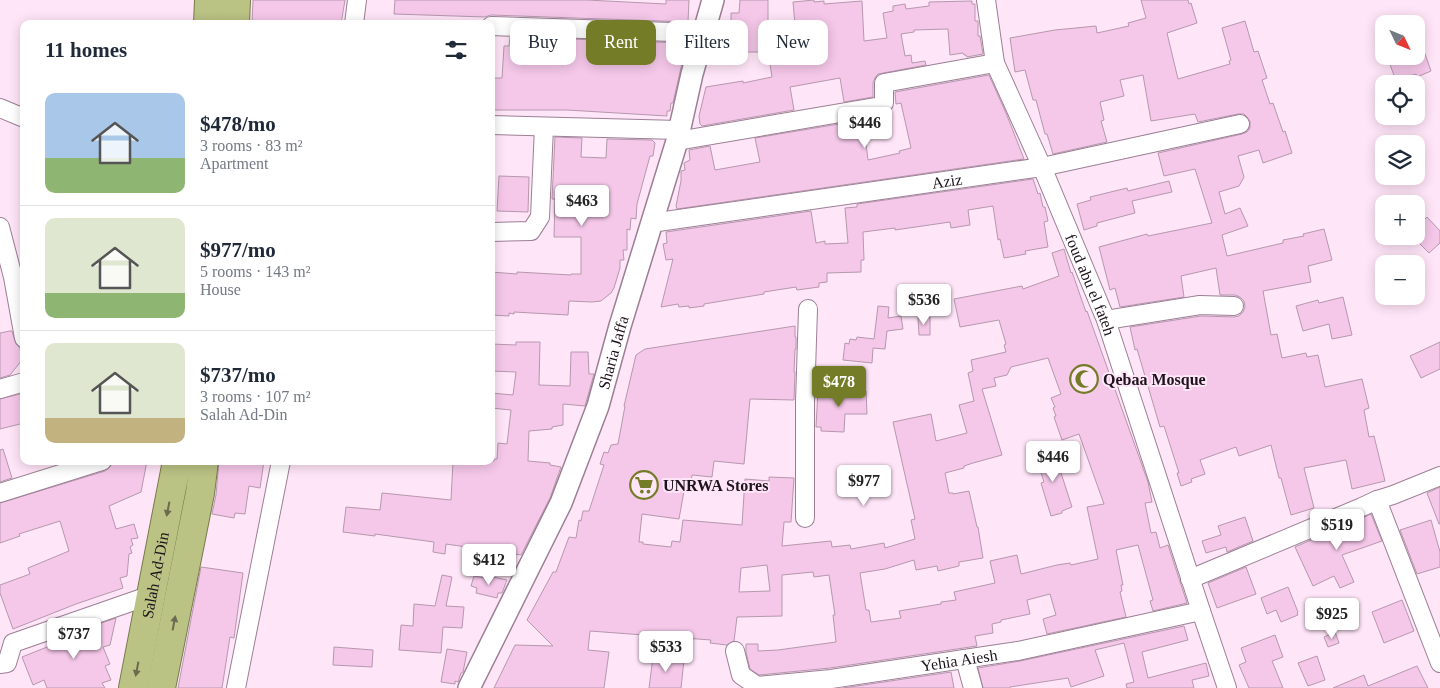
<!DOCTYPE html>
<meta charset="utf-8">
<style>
:root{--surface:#fff;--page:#f2f2f3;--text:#1f2937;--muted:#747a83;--line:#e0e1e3;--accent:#747c27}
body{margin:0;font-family:Georgia,serif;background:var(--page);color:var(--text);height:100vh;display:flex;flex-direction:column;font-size:19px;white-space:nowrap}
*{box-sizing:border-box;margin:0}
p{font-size:16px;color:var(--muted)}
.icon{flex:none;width:28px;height:28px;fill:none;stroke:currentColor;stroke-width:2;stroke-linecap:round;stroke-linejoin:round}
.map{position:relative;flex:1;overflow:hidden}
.panel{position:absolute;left:20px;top:20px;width:475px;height:445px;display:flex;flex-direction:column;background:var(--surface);border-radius:10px;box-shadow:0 2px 12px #0003}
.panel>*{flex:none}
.banner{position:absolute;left:510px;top:20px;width:475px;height:45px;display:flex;gap:10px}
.needle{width:32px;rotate:133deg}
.tools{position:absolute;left:1375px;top:15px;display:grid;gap:10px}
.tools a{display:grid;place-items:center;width:50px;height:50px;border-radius:10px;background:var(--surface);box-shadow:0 2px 12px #0003;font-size:25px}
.price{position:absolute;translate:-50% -42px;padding:0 11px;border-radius:5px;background:#fff;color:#222;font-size:16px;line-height:32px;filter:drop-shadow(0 1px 2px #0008)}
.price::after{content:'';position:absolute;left:50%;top:30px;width:15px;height:11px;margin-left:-8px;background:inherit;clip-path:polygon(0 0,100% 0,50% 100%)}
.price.on{background:var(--accent);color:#fff}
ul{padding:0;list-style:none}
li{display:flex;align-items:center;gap:15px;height:125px;padding:0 25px}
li+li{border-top:1px solid var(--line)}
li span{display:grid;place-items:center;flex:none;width:140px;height:100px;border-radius:10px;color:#555}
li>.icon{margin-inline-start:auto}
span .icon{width:60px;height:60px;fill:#fffc;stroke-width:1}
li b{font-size:21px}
h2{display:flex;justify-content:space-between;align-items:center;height:60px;padding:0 25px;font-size:21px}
.chip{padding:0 18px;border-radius:10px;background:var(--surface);box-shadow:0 2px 12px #0003;font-size:18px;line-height:45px}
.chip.on{background:var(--accent);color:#fff}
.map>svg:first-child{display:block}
.building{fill:#f5c7e9;stroke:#b698ae;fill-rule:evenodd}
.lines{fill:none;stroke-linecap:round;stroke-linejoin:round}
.minor-casing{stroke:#9c7f95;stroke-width:20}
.tertiary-casing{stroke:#9c7f95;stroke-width:24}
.trunk-casing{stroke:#787a4b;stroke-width:30}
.minor{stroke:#fff;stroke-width:18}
.tertiary{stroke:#fff;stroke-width:21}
.trunk{stroke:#bac284;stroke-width:28}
.oneway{fill:#6c6a50}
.labels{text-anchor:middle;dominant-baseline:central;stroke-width:4;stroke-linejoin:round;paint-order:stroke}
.street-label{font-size:16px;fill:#1d131b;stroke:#ffe5f8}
.poi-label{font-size:16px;font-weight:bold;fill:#1d131b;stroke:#ffe5f8;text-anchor:start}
</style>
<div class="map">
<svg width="1440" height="688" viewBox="0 0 1440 688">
<rect width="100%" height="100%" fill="#ffe5f8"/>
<!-- building -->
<g class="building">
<polygon points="253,0 345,0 341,24 252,24"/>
<polygon points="395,0 587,0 666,4 666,0 689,0 688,22 491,15 485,17 394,14"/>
<polygon points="740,0 768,0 768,36 796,36 793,2 814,0 814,2 824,1 824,4 862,1 864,41 887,38 883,13 893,11 893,6 905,4 906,9 929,6 929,2 972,1 972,4 975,4 975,21 978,21 978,36 980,36 983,54 967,57 966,55 964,55 963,53 950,55 948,29 914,30 914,32 901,34 905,56 911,55 912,63 925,61 926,65 878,74 875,78 873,83 873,97 844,102 840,78 790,87 794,110 702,126 700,124 699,116 706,87 743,81 743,83 772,77 768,52 725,52 725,36 731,36 731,13 739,13"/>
<polygon points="1141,0 1188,0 1189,4 1191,3 1197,23 1167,33 1178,79 1230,64 1229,61 1231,60 1222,28 1245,21 1254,52 1258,51 1267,78 1262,80 1270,104 1273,103 1283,132 1285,131 1292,153 1263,163 1259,150 1238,156 1244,177 1239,186 1219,192 1225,214 1240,208 1248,226 1222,235 1227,256 1283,243 1283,240 1304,236 1303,234 1324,229 1332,260 1308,266 1311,282 1263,291 1271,335 1277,334 1282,358 1306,353 1307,357 1318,355 1325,387 1362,379 1369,408 1364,410 1369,437 1374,436 1385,481 1352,489 1346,460 1304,468 1314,508 1291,515 1281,478 1279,478 1271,445 1239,456 1236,447 1200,460 1205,474 1191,479 1192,482 1181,486 1177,473 1179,473 1164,426 1160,427 1137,349 1135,350 1130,327 1201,316 1234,317 1239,316 1243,312 1245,307 1244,301 1240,297 1235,295 1220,295 1216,268 1181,276 1184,297 1120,307 1115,288 1110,290 1099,247 1147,234 1148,236 1212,223 1195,169 1164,176 1158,153 1242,134 1247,132 1250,128 1250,121 1247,117 1244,114 1238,114 1198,122 1195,114 1151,121 1143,75 1120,80 1124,96 1100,102 1104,120 1101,121 1107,142 1053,154 1047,134 1045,134 1036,100 1033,100 1025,70 1015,72 1010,38 1055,30 1096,26 1097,33 1129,26 1128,23 1146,18"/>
<polygon points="1418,34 1431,71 1417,77 1416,74 1396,81 1387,56 1416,56 1416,35"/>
<polygon points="510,37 685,43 682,63 673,103 671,103 670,111 667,111 667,116 567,110 491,110 491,78 502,78 504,46 509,46"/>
<polygon points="989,75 1006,113 1024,159 677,209 676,206 681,181 681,171 685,170 684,163 690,160 689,150 710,146 715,170 760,162 755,138 863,120 868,160 900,153 899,151 911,148 901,103 896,104 895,92"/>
<polygon points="555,137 582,138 581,157 606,158 607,139 652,140 655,143 653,156 650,156 637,204 636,219 631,218 630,230 627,229 627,250 623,250 624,260 620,260 620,268 614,288 611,293 601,301 592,302 569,301 568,315 514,312 514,314 509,313 509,316 491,315 491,272 517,274 517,272 571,275 571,274 581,274 581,237 554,237 555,199 552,199"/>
<polygon points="499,176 529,177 528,212 497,211"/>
<polygon points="1033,179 1038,194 1040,193 1043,207 1045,207 1048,221 1044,222 1048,247 1025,251 1026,254 1004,258 1000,239 998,240 993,206 968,210 970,225 951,228 950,222 895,230 895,228 863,232 864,260 861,260 861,272 827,273 827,282 819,283 819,287 797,290 796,287 764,292 764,294 704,304 704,306 689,308 689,306 679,307 678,304 661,307 673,259 666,260 663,244 667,243 666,232 811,211 816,243 825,241 825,244 848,243 845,208 857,207 857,204"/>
<polygon points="1169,181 1172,192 1132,201 1135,213 1097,223 1097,226 1084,230 1077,204 1091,200 1090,197 1127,188 1128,191"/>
<polygon points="1427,217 1440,231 1440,243 1429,253 1416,240 1416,228"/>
<path d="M1064,249L1071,273L1072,272L1086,312L1087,311L1148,482L1152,502L1145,503L1151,533L1156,532L1160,548L1168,545L1187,603L1153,611L1150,601L1153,600L1138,545L1116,550L1123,585H1121L1122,591L1120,592L1126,617L1047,634L1043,619L1056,615L1050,594L1027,600L1030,614L1001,620V622L992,624L993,633L975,636L977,646L830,668L759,675L750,669L746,652V644H758V651L778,650L836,642L833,615H835L829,575L814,577L813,572L782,575V616L737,617L734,641L727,645L710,643L711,640L590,631L588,650L609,652L604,688H494L515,645L553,646L527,620L553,572H556L569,537L576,538L579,520L581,521L583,511H589L604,465L600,464L604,452L608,453L611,445L618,444L625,406H624L636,355L645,349L795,326V337H796V349H795L794,372H795L794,400L750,399L744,464L714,461L712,477L692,475L690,490L684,491L679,519L642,514L639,542H643V544L671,547L672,541L680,542L683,520L742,525L745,479L769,481V477L794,478L791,522H784L782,546L831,541L832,547L850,545L851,549L884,543L885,548L915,539L911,520L915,519L902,462L893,422L931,414L936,441L967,433L959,405L974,401L968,373L973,371L971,360L1006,352L1004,345L1006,344L999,320L960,327L954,299L1022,286L1023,289L1059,276L1052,253ZM1048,358L1061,394L1051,398L1055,407L1053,408L1056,416L1054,417L1062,440L1079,434L1104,504L1087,507L1098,559L1071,565L1070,563L1057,565L1021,574L1017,555L990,561L995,583L954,592L956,600L941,602V604L899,611L901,618L871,622L869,610H866L860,573L885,569L914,560L916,570L937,566L938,571L959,566V562L983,558L978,527H977L969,491L953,494V493H949L945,473L964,468V466L973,463L1002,455L982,389L996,386L994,378L1007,375L1011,367ZM767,565L770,591L739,592L741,568Z"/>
<polygon points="1343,297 1352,335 1332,339 1329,324 1303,331 1296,306 1318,300 1319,303"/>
<polygon points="878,306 889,307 888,318 901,316 903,329 887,331 885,349 873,348 872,363 843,360 845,343 849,344 850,339 856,340 857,337 874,339"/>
<polygon points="930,317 930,335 919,335 918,318"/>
<polygon points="10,331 12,331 16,344 20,348 22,360 10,375 0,378 0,333"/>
<polygon points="516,342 540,342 539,385 570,386 571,352 588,352 589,374 594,374 585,406 563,404 563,425 552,427 552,429 529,431 528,461 550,463 550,465 561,467 550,498 521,555 446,544 445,554 433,552 434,542 375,534 375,536 343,532 346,507 380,510 382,493 451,500 453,461 494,461 494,459 497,459 498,443 507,444 511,410 491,408 491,393 513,395 516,372 491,371 491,344 516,345"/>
<polygon points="1440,342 1440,369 1421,378 1410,356"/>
<polygon points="818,390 845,391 845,392 866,391 867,414 845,414 844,432 821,431 821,427 816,427"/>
<polygon points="24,393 24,423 0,429 0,399"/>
<polygon points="1053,448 1072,507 1062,511 1062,513 1051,516 1041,483 1044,482 1035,454"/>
<polygon points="3,449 12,478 0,482 0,450"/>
<polygon points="120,461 147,461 141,492 109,506 116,529 134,524 138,538 131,539 133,545 130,547 132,553 129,554 127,576 120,578 123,588 76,604 13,629 0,593 0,585 30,574 28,568 69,551 60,521 19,534 20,536 0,543 0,503 105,471 109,468 112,464"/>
<polygon points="219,461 264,461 260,488 249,486 245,514 235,513 234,518 212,514 216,495"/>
<polygon points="1440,487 1440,524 1439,524 1427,493"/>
<polygon points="1371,514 1382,541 1342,555 1354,582 1340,588 1334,576 1313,586 1295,547"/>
<polygon points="1245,517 1253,541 1227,552 1226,547 1206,553 1202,541 1221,535 1218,526"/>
<polygon points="1431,520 1440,552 1440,567 1417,574 1400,530"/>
<polygon points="201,567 243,573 234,638 230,637 222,688 178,688"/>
<polygon points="1246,567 1256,594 1217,608 1208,583"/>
<polygon points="442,575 452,577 446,606 464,607 462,628 443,627 441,653 399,650 401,625 413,626 414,604 435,606"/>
<polygon points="484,575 507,580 502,593 498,593 497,598 476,593 477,588 471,586 474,576 484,578"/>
<polygon points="1288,587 1298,612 1297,613 1298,615 1281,622 1276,610 1267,614 1261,598"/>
<polygon points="1402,600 1414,631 1384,643 1372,612"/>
<polygon points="116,618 110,645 103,647 110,664 105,666 111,680 102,683 105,688 47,688 44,680 33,685 22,657 62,641 61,637"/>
<polygon points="1184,626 1188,640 1142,652 1148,678 1206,663 1209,676 1192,680 1194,688 1127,688 1126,684 1134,682 1124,643 1095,650 1104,676 1071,687 1068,678 1010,687 1010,688 983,688 978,668 1020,661"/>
<polygon points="1335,632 1339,643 1328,647 1324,637"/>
<polygon points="1275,635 1283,657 1272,661 1283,688 1249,688 1239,665 1246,662 1241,648"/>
<polygon points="334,647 373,650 372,667 333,665"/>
<polygon points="447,649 467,652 463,672 461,673 458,682 455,681 455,684 441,682"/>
<polygon points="1317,656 1325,680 1308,686 1298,663"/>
<polygon points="653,657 684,660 681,688 649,688"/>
<polygon points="1417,666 1428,688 1333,688 1364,675 1368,686"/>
<polygon points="951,672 954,688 843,688"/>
</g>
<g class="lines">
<defs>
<g id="minor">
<path id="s1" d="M986,0L995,63L1042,167L1106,320L1201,611L1227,688"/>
<polyline points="354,24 357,0"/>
<polyline points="491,26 703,33"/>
<polyline points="0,108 24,118"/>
<polyline points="491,125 679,130"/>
<polyline points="677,141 881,106 884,103 884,83 995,63"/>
<path id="s2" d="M651,223L1042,167L1240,124"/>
<polyline points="0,227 13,277 24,338"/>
<polyline points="491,232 531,231 540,217 544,127"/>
<polyline points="1106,320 1200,305 1234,306"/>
<polyline points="0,389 24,382"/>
<polyline points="0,493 102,461"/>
<polyline points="1377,500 1440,663"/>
<polyline points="805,518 805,402 808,309"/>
<polyline points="1190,579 1362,507 1377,500 1393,495 1440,476"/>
<path id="s3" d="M735,651L741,675L757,686L831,679L1018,651L1201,611"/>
<polyline points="965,659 973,688"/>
<polyline points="0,664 7,663 13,643 151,595"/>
<polyline points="236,688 281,461"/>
</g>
<g id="tertiary">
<path id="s4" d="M469,688L561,503L598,406L620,326L677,141L692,74L713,0"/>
</g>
<g id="trunk">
<polyline points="208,24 209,0"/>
<polyline points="235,24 236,0"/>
<path id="s5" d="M133,688L177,461"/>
<polyline points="161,688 200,493 204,461"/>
</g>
</defs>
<!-- minor casing -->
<use href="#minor" class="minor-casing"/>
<!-- tertiary casing -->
<use href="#tertiary" class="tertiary-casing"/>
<!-- trunk casing -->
<use href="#trunk" class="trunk-casing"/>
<!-- minor -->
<use href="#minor" class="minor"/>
<!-- tertiary -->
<use href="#tertiary" class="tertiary"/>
<!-- trunk -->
<use href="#trunk" class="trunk"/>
</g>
<!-- one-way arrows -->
<defs><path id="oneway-solid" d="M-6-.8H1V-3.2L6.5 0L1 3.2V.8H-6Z" transform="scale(1.25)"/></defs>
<g class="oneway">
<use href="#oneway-solid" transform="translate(168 509) rotate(101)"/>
<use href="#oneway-solid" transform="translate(174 623) rotate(-79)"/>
<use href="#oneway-solid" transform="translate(137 669) rotate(101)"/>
</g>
<!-- icons -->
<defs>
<symbol id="mosque-ring" viewBox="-11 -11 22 22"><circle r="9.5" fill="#ffe5f8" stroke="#747c27" stroke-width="1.5"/><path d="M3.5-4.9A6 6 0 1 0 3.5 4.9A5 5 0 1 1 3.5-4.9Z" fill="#747c27"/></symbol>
<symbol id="supermarket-ring" viewBox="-11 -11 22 22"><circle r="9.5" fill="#ffe5f8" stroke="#747c27" stroke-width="1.5"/><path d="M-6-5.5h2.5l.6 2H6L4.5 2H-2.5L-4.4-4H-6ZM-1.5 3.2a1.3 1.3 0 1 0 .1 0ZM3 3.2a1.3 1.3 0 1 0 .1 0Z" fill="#747c27"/></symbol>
</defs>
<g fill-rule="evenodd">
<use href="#mosque-ring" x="1068" y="363" width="32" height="32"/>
<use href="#supermarket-ring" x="628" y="469" width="32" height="32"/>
</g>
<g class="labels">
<!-- street labels -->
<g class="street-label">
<text stroke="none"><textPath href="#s2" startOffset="299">Aziz</textPath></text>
<text stroke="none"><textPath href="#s1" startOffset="305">foud abu el fateh</textPath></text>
<text stroke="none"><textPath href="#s4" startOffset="366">Sharia Jaffa</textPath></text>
<text stroke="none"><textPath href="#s5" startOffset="115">Salah Ad-Din</textPath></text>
<text stroke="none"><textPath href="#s3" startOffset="248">Yehia Aiesh</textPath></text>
</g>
<!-- poi labels -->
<g class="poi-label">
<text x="1103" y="379">Qebaa Mosque</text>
<text x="663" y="485">UNRWA Stores</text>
</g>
</g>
</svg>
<div class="tools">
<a><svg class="needle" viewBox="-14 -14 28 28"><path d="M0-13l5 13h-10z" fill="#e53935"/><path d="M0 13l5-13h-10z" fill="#747a83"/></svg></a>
<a><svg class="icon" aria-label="locate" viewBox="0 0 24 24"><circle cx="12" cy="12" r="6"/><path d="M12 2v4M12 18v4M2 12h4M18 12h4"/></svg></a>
<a><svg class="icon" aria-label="layers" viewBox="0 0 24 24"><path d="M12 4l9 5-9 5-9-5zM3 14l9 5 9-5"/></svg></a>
<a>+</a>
<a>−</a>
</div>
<b class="price" style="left:865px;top:149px">$446</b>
<b class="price" style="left:582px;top:227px">$463</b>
<b class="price" style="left:924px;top:326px">$536</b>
<b class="price on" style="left:839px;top:408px">$478</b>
<b class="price" style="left:1053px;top:483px">$446</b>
<b class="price" style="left:864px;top:507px">$977</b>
<b class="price" style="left:1337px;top:551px">$519</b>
<b class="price" style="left:489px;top:586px">$412</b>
<b class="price" style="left:1332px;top:640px">$925</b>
<b class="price" style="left:74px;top:660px">$737</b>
<b class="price" style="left:666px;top:673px">$533</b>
<div class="banner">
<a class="chip">Buy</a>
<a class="chip on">Rent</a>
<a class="chip">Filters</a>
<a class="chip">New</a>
</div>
<section class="panel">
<h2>11 homes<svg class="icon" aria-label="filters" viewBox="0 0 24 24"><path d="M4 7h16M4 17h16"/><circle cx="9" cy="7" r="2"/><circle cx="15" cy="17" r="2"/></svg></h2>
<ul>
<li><span style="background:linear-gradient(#a9c7e8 65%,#8fb573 0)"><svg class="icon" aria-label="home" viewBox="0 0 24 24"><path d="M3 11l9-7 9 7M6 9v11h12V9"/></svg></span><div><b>$478/mo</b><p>3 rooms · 83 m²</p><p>Apartment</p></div></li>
<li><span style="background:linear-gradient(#dfe7d0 75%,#8fb573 0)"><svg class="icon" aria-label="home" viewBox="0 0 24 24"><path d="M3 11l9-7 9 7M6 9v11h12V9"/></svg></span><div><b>$977/mo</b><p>5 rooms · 143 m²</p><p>House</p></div></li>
<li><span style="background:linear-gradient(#dfe7d0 75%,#c2b280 0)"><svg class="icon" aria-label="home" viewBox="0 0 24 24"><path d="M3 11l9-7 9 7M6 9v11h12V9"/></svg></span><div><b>$737/mo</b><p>3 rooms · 107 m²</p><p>Salah Ad-Din</p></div></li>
</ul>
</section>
</div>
